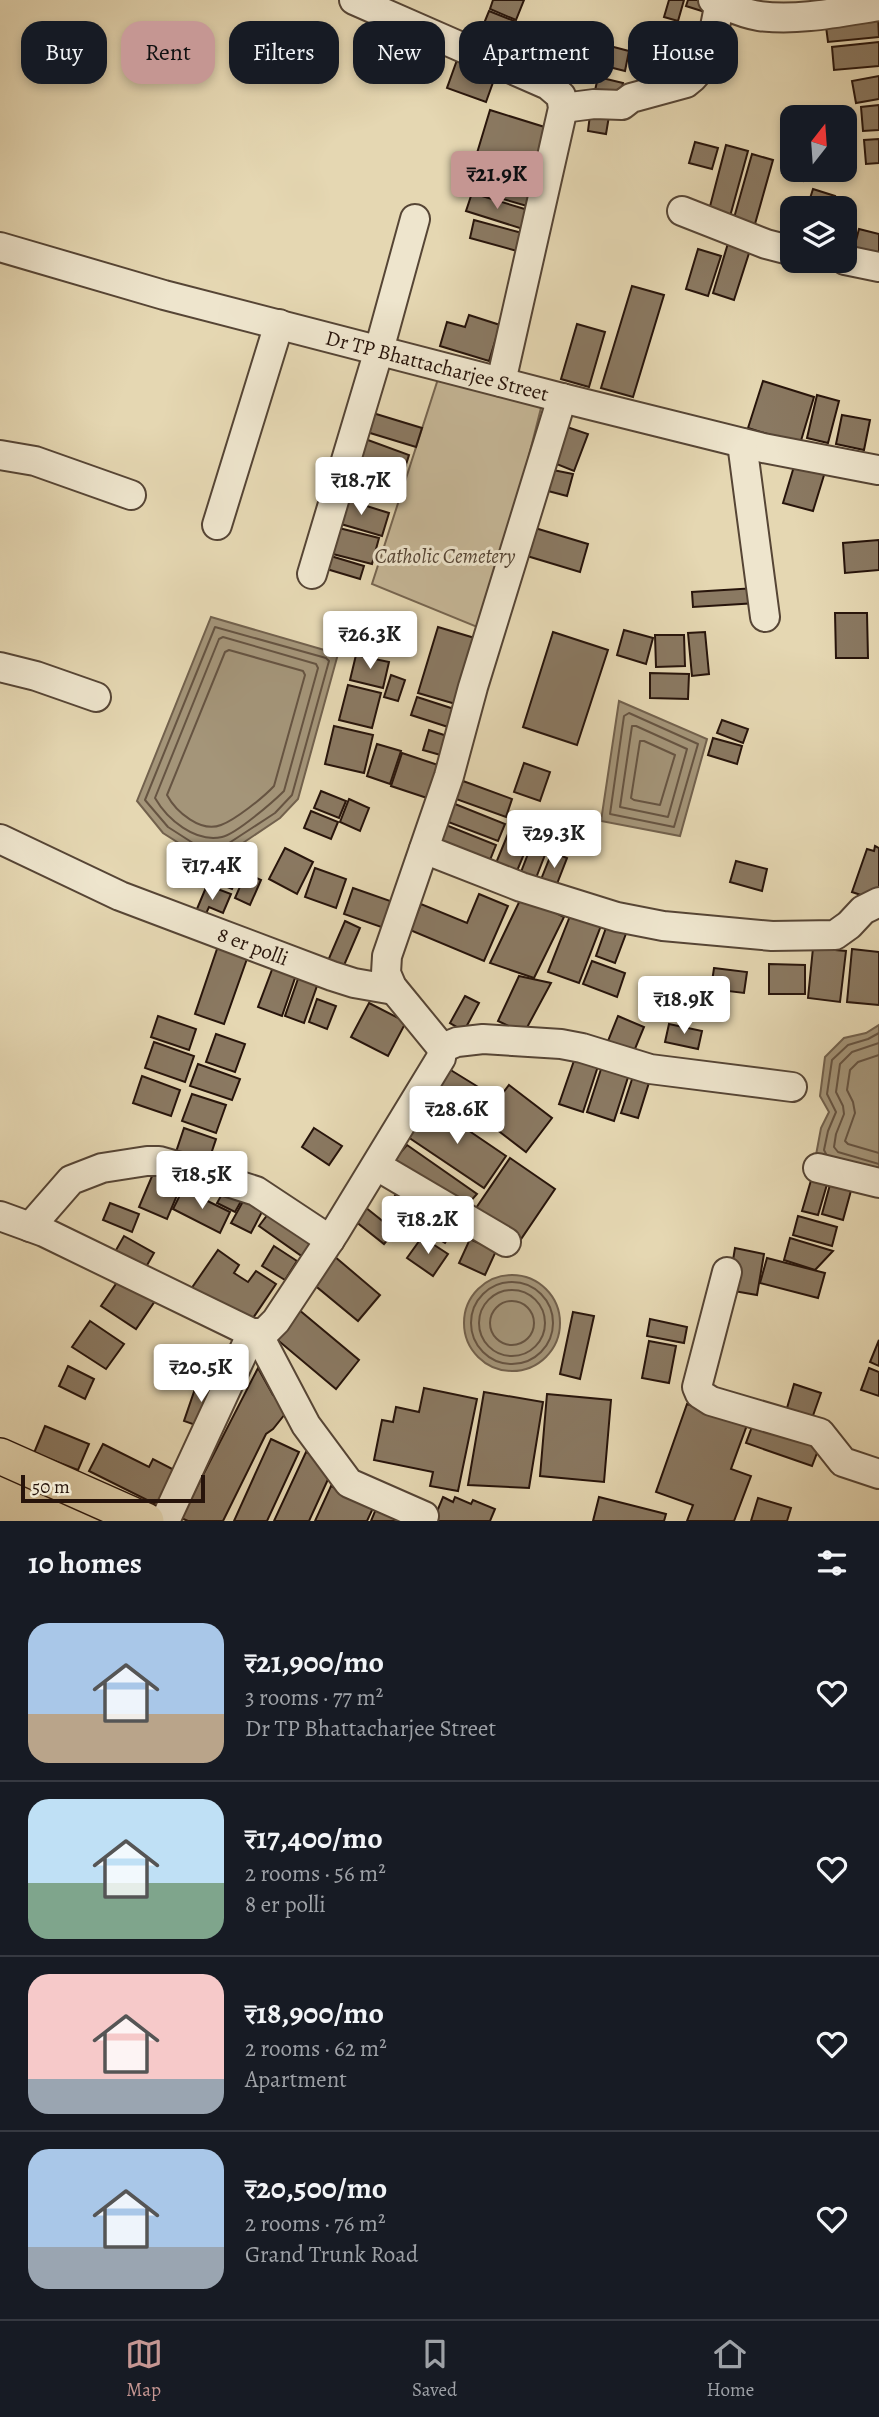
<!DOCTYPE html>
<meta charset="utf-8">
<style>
:root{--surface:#171b24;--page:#242831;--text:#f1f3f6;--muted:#9ea1a6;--line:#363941;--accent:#c59692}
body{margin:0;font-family:Alegreya,serif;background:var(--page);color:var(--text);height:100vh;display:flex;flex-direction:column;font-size:26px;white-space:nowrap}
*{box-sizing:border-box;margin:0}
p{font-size:23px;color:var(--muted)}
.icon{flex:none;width:38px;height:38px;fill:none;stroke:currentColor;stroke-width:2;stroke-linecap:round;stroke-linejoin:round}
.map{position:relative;height:1521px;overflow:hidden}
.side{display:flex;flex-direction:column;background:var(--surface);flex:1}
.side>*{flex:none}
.guide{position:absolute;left:21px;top:21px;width:838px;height:63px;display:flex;gap:14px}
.needle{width:46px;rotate:17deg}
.controls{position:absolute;left:780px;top:105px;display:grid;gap:14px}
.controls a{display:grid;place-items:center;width:77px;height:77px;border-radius:14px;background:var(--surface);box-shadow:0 4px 10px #0003;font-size:35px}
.scale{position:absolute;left:21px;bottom:18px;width:184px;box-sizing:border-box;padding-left:7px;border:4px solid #27140b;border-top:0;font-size:19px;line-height:24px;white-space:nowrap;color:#27140b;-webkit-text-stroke:5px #eee5cd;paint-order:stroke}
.price{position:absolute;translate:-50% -60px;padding:0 16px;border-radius:7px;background:#fff;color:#222;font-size:23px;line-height:46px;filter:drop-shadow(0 2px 4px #0008)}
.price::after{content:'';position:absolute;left:50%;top:42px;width:21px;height:16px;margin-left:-10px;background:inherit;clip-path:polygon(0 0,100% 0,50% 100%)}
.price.selected{background:var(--accent);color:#111}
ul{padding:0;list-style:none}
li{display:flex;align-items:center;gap:21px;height:175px;padding:0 28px}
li+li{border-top:2px solid var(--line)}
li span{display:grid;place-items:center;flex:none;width:196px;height:140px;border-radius:21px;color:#555}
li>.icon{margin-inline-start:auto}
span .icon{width:84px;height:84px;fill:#fffc;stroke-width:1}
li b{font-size:30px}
h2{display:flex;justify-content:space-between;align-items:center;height:84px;padding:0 28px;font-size:30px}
.pill{padding:0 24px;border-radius:21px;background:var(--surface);box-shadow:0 4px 10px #0003;font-size:24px;line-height:63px}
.pill.selected{background:var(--accent);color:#111}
.menu{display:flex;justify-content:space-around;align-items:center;height:98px;border-top:2px solid var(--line);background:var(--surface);font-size:19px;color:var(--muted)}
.menu a{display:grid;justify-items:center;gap:4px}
.menu .selected{color:var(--accent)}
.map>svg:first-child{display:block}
.green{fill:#c5b696;stroke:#766550;stroke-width:2}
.water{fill:#a49579;stroke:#72614d;stroke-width:2}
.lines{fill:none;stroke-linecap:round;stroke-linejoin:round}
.shore{stroke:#665442;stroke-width:2}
.building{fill:#8a7962;stroke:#27140b;stroke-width:2}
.minor-casing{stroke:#564535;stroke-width:32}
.major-casing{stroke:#27140b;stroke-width:38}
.minor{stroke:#eee5cd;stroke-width:28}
.major{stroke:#e5d7b2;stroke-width:35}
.labels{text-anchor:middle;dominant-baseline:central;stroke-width:6;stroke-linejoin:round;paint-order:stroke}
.street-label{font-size:21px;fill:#27140b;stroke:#eee5cd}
.park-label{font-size:21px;font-style:italic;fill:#564535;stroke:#eee5cd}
</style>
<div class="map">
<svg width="879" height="1521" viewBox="0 0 879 1521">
<rect width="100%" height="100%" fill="#e5d7b2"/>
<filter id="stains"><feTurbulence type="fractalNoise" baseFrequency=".00286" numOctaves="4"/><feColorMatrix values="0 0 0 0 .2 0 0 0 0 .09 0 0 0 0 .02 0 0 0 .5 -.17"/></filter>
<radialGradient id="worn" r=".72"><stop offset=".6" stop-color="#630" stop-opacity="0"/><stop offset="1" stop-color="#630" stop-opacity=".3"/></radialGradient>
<!-- green -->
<polygon class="green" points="438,379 542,404 513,519 482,629 372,584"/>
<!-- water -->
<g class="water">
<polygon points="211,617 338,654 298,799 280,818 228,853 193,852 163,833 137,801"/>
<polygon points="619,701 707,739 680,836 601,821"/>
<polygon points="879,1025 879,1181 816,1155 821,1128 829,1112 820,1096 825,1057 844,1038 866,1033"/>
<circle cx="512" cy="1323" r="48"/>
</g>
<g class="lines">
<!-- shore -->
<g class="shore">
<polygon points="215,627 326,658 329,661 292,795 275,813 226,845 196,845 168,827 145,800"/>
<path d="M223,637L316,664L318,668L284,791C273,802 236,834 222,837C195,843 167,819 155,798L219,639Z"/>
<path d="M229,650L303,671L305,675L274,786C264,797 235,820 221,825C201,833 176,812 167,795L225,652Z"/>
<polygon points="629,713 698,744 674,827 610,814 624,716"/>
<polygon points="632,726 636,726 687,749 668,817 620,807"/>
<polygon points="640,741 644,741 675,755 660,805 634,800 631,798"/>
<polyline points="879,1043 852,1052 840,1064 836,1092 843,1106 844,1114 836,1134 834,1147 838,1152 879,1164"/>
<polyline points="879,1055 858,1062 850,1070 847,1090 853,1102 855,1113 845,1141 848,1144 879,1153"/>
<polyline points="826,1154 824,1150 828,1131 836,1112 827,1094 832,1060 848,1045 868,1039 879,1033"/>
<circle cx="512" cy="1323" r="41"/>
<circle cx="512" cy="1323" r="33"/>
<circle cx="512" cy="1323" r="22"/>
</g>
</g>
<!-- building -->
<g class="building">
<polygon points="493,0 524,0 516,20 490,9"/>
<polygon points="669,0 684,0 678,21 664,17"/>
<polygon points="688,0 700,0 708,13 686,6"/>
<polygon points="489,11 542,32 529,65 476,43"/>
<polygon points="878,13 879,37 828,42 825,19"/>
<polygon points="879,42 879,66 834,70 832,47"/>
<polygon points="606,45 629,51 625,71 601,65"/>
<polygon points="457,60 496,74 486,102 447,88"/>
<polygon points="879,76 879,99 856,103 852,81"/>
<polygon points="598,77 623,83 619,101 594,95"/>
<polygon points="879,105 879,130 863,131 861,107"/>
<polygon points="591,107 610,110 606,134 588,131"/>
<polygon points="490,110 551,129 535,181 474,163"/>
<polygon points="879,139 879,163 866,164 864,140"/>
<polygon points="695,142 718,148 712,169 689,163"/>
<polygon points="726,145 748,151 729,220 708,214"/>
<polygon points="791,145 793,170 807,170 803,181 782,173"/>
<polygon points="752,154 773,160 753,231 732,225"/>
<polygon points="475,169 533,187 527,206 469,189"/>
<polygon points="813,189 835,196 831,208 807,208"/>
<polygon points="472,193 528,210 523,229 466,211"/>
<polygon points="474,220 522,233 517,251 470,238"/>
<polygon points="859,229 879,234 879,258 853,252"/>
<polygon points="729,240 751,247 734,300 713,293"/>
<polygon points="698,249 721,256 708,296 686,289"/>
<polygon points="632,286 664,295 633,397 601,388"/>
<polygon points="469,315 500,325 489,361 440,346 447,322 465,327"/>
<polygon points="577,324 605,332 589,387 561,379"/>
<polygon points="763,381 814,397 800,444 748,428"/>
<polygon points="817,395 839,401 828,443 807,438"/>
<polygon points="363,410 422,428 416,447 357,429"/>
<polygon points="842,415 870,420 864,450 836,444"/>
<polygon points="567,427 588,434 574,471 554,463"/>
<polygon points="357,436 409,455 403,474 350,455"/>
<polygon points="795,463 825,472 813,511 783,503"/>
<polygon points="553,470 573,474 567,496 548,491"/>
<polygon points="341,498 389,513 382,536 334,522"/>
<polygon points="331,526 379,538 372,564 325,552"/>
<polygon points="535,528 588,544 580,572 527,556"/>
<polygon points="879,540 879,570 845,573 843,543"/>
<polygon points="324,554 364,566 360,579 320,567"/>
<polygon points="756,588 757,603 693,607 692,592"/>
<polygon points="835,613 867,613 868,658 836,658"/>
<polygon points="438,627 478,639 459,705 418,693"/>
<polygon points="624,630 653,638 646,664 617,655"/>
<polygon points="553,632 608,650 577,745 523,727"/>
<polygon points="705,632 709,674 692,676 688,633"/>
<polygon points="655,635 684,635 685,666 656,667"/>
<polygon points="356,655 389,662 383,688 350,680"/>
<polygon points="650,673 689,674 688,699 650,698"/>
<polygon points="391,675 405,680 398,701 384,697"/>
<polygon points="348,685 381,693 372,728 339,720"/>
<polygon points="417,697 454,709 448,727 411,715"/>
<polygon points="722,720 748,729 743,743 717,733"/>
<polygon points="334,726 373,735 364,773 325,764"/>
<polygon points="429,730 450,737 444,756 423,750"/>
<polygon points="713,738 742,746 737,764 708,755"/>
<polygon points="377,744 401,751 390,784 367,776"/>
<polygon points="402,753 447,768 436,801 391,786"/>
<polygon points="524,763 550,772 540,801 514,792"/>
<polygon points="463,781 512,799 506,817 456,799"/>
<polygon points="321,791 346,801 339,818 314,808"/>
<polygon points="349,799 369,808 360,831 340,822"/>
<polygon points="450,802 505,824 498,841 443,820"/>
<polygon points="311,811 338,822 331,839 304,828"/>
<polygon points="441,823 496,845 486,870 431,848"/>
<polygon points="510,829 531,837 517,871 496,863"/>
<polygon points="533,841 548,847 536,878 521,872"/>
<polygon points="875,846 879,848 879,901 852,892 867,849 874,851"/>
<polygon points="285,848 313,862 297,894 269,879"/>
<polygon points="552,852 567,858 555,889 540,882"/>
<polygon points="214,856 241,867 232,889 205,878"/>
<polygon points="736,861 767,869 762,891 730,882"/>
<polygon points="315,868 346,879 336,908 305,897"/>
<polygon points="246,873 261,880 250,905 235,898"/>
<polygon points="207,885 231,894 223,913 209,907 203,920 194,916"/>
<polygon points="353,888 396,903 387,929 344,914"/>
<polygon points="479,894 508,906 484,961 410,930 421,904 467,923"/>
<polygon points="522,896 564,917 534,978 490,963"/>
<polygon points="572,911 602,923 579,983 548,972"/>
<polygon points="345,921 360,928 339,977 324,970"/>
<polygon points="607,925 627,931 615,963 596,956"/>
<polygon points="218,946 248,956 224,1024 195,1014"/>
<polygon points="813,948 846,951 840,1002 808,998"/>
<polygon points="852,949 879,952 879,1005 847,1002"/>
<polygon points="592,961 625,973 617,997 583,984"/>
<polygon points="769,964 805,965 805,994 769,994"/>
<polygon points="273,967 296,975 282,1016 258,1007"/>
<polygon points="714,968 747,972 744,993 711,989"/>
<polygon points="299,976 318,983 304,1023 285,1016"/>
<polygon points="519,976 551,983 524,1033 498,1021"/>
<polygon points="465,996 479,1003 464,1031 450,1023"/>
<polygon points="317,999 336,1006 327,1029 309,1022"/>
<polygon points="369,1003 406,1022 388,1056 351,1037"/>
<polygon points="158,1016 196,1029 189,1050 151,1037"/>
<polygon points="618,1016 644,1027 630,1061 604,1051"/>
<polygon points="669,1024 702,1031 698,1049 665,1042"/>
<polygon points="216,1034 245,1044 235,1072 206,1062"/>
<polygon points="154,1042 194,1056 185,1082 145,1068"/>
<polygon points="577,1052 600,1060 583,1112 559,1104"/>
<polygon points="604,1060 631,1068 614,1121 587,1112"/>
<polygon points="198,1064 240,1079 232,1100 190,1086"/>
<polygon points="636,1067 652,1073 638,1118 621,1113"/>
<polygon points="449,1069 488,1093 473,1118 434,1094"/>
<polygon points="142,1076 180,1090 171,1116 133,1103"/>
<polygon points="509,1085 552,1118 526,1152 483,1119"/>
<polygon points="192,1094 226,1105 216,1133 182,1121"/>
<polygon points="431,1105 506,1156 484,1188 408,1137"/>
<polygon points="184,1128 216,1139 205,1172 173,1161"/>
<polygon points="314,1128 342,1146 329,1165 302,1147"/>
<polygon points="407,1145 477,1194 462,1211 392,1162"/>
<polygon points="510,1158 555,1189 517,1245 472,1214"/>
<polygon points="155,1169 183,1181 167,1219 139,1207"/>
<polygon points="812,1177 828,1181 818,1215 802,1211"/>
<polygon points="831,1181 852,1187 843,1220 822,1214"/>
<polygon points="226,1187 244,1196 235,1212 217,1203"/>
<polygon points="183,1189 230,1212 220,1233 173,1209"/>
<polygon points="399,1189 457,1223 445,1243 387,1209"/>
<polygon points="246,1196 265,1206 251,1233 231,1223"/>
<polygon points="110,1203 139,1214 132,1232 103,1220"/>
<polygon points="365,1207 395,1231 384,1244 355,1221"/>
<polygon points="271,1210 315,1240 303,1257 259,1226"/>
<polygon points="798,1216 837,1227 832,1246 793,1235"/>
<polygon points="124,1236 154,1253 142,1274 112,1257"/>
<polygon points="422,1237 448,1254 433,1276 407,1258"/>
<polygon points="790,1238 833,1251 815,1270 784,1260"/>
<polygon points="470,1239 496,1251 485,1275 459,1263"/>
<polygon points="274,1246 297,1261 285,1280 262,1266"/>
<polygon points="735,1248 764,1254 757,1295 728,1290"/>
<polygon points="218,1250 239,1265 234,1273 248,1282 256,1271 276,1284 247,1327 191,1289"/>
<polygon points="334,1256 380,1295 358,1321 312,1283"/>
<polygon points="767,1258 825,1273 818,1298 760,1283"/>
<polygon points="120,1278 155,1301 136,1329 101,1306"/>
<polygon points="298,1309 359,1360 336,1389 274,1337"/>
<polygon points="573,1312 594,1316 580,1379 560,1374"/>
<polygon points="650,1319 687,1327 684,1343 647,1336"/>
<polygon points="90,1321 124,1344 106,1369 72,1347"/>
<polygon points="879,1340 879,1366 870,1362"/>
<polygon points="649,1341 676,1346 669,1383 642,1378"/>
<polygon points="68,1366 94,1379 85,1399 59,1386"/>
<polygon points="258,1368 273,1395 293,1404 273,1429 266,1434 223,1521 188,1521 181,1518"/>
<polygon points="869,1368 879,1372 879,1396 861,1390"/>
<polygon points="198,1380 218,1387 204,1428 184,1421"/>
<polygon points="794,1384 821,1393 810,1424 785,1415"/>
<polygon points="424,1388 477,1399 458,1491 430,1486 433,1472 374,1460 382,1420 393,1422 396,1407 419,1412"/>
<polygon points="484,1392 543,1402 529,1488 468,1485"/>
<polygon points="547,1394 611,1400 604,1482 540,1476"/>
<polygon points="687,1404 747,1425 731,1469 751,1476 734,1521 687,1521 693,1505 656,1492"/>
<polygon points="756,1416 822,1440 812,1466 746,1443"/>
<polygon points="45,1426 89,1444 78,1470 34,1453"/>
<polygon points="271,1439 299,1452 267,1521 234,1521"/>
<polygon points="103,1444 149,1467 153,1459 182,1474 165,1509 89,1471"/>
<polygon points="306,1452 335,1464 309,1521 274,1521"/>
<polygon points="331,1486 374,1506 367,1521 315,1521"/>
<polygon points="443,1497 453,1502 455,1497 471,1504 473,1500 495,1509 490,1521 433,1521"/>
<polygon points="599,1497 666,1514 664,1521 593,1521"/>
<polygon points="758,1498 791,1508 787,1521 751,1521"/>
<polygon points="378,1504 414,1521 371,1521"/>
</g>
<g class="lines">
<defs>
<g id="minor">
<polyline points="354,0 548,85 561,96 563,108 501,382"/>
<path d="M713,0C728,6 743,14 759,16C799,21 840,12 879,6"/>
<path d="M563,108L594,104L622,105L631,98L686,83C712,65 713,31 720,3"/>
<polyline points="682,211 766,244 793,251"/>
<path id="s1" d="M0,247L164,295L562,398L763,448L878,470"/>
<polyline points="845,260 879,267"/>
<polyline points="742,443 765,617"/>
<polyline points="0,455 35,461 131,495"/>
<polyline points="217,525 279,324"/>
<polyline points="312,574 379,350 415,219"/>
<polyline points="0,667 36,676 96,697"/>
<path id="s2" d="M0,839L120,896L332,976L354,983L394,990"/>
<polyline points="424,849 521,887 617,917 663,926 772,936 835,935 849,925 863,910 879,902"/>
<polyline points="442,1048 457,1042 483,1039 561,1044 582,1048 650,1069 792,1087"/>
<polyline points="377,1166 506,1242"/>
<polyline points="818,1168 879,1183"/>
<polyline points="0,1216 44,1232 252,1333 264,1333 276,1321 335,1232 441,1058 442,1048 392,987 386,973 387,956 449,776 473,687 562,398"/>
<polyline points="30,1227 71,1180 102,1168 147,1161 159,1161 187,1169 256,1191 330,1240"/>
<polyline points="727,1272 697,1387 700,1394 711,1401 820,1433 843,1462 879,1474"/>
<polyline points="258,1334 306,1425 349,1483 424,1516"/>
<polyline points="165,1521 252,1333"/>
</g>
<polyline id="major" points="0,1456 146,1521"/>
</defs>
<!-- minor casing -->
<use href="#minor" class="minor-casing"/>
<!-- major casing -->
<use href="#major" class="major-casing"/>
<!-- minor -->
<use href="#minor" class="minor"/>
<!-- major -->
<use href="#major" class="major"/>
</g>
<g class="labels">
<!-- street labels -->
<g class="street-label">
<text stroke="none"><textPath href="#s1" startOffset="453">Dr TP Bhattacharjee Street</textPath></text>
<text stroke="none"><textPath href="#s2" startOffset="275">8 er polli</textPath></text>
</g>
<!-- park labels -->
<g class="park-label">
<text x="445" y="556">Catholic Cemetery</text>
</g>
</g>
<rect width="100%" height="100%" filter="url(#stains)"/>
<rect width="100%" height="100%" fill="url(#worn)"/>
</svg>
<div class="controls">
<a><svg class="needle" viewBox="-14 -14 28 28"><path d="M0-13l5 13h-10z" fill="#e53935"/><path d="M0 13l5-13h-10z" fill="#9ea1a6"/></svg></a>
<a><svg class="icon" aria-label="layers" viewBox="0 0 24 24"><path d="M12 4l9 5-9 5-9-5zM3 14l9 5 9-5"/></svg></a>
</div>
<div class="scale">50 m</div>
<b class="price selected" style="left:497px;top:211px">₹21.9K</b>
<b class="price" style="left:361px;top:517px">₹18.7K</b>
<b class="price" style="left:370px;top:671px">₹26.3K</b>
<b class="price" style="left:554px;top:870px">₹29.3K</b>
<b class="price" style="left:212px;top:902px">₹17.4K</b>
<b class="price" style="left:684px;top:1036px">₹18.9K</b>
<b class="price" style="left:457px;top:1146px">₹28.6K</b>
<b class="price" style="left:202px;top:1211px">₹18.5K</b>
<b class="price" style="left:428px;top:1256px">₹18.2K</b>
<b class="price" style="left:201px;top:1404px">₹20.5K</b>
<div class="guide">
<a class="pill">Buy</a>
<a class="pill selected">Rent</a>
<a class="pill">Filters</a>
<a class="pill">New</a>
<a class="pill">Apartment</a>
<a class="pill">House</a>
</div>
</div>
<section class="side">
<h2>10 homes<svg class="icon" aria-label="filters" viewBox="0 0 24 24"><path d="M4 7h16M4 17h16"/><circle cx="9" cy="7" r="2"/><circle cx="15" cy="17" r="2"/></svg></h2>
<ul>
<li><span style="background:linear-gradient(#a9c7e8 65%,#b9a48a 0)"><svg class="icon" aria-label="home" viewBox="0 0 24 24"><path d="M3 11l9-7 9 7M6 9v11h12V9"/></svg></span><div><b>₹21,900/mo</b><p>3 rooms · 77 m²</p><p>Dr TP Bhattacharjee Street</p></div><svg class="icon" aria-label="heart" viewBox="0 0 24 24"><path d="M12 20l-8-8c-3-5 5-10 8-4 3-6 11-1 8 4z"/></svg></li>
<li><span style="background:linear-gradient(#bfe0f5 60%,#7fa58c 0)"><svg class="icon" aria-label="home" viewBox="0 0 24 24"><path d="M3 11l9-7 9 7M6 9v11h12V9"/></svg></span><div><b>₹17,400/mo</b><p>2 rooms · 56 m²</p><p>8 er polli</p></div><svg class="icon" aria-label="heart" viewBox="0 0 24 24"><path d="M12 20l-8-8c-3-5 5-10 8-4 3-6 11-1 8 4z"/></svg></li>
<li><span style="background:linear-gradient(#f6c9c9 75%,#9aa5b1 0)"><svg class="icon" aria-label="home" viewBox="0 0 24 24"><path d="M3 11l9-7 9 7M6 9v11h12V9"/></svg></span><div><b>₹18,900/mo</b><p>2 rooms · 62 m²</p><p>Apartment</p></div><svg class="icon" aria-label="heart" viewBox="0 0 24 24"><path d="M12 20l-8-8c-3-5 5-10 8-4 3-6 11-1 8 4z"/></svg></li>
<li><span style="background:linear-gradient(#a9c7e8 70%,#9aa5b1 0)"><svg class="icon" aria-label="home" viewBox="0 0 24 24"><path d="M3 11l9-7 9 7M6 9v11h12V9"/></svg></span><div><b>₹20,500/mo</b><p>2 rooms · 76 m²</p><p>Grand Trunk Road</p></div><svg class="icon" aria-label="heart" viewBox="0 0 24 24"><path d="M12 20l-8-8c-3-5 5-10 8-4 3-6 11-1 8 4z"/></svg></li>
</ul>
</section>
<nav class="menu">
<a class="selected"><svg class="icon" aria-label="map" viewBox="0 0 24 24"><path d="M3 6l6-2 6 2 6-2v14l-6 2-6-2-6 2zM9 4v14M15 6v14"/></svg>Map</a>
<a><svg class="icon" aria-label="saved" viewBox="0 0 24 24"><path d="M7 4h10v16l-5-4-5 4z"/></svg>Saved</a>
<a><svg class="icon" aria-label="home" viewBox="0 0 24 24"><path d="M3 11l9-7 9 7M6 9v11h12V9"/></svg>Home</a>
</nav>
